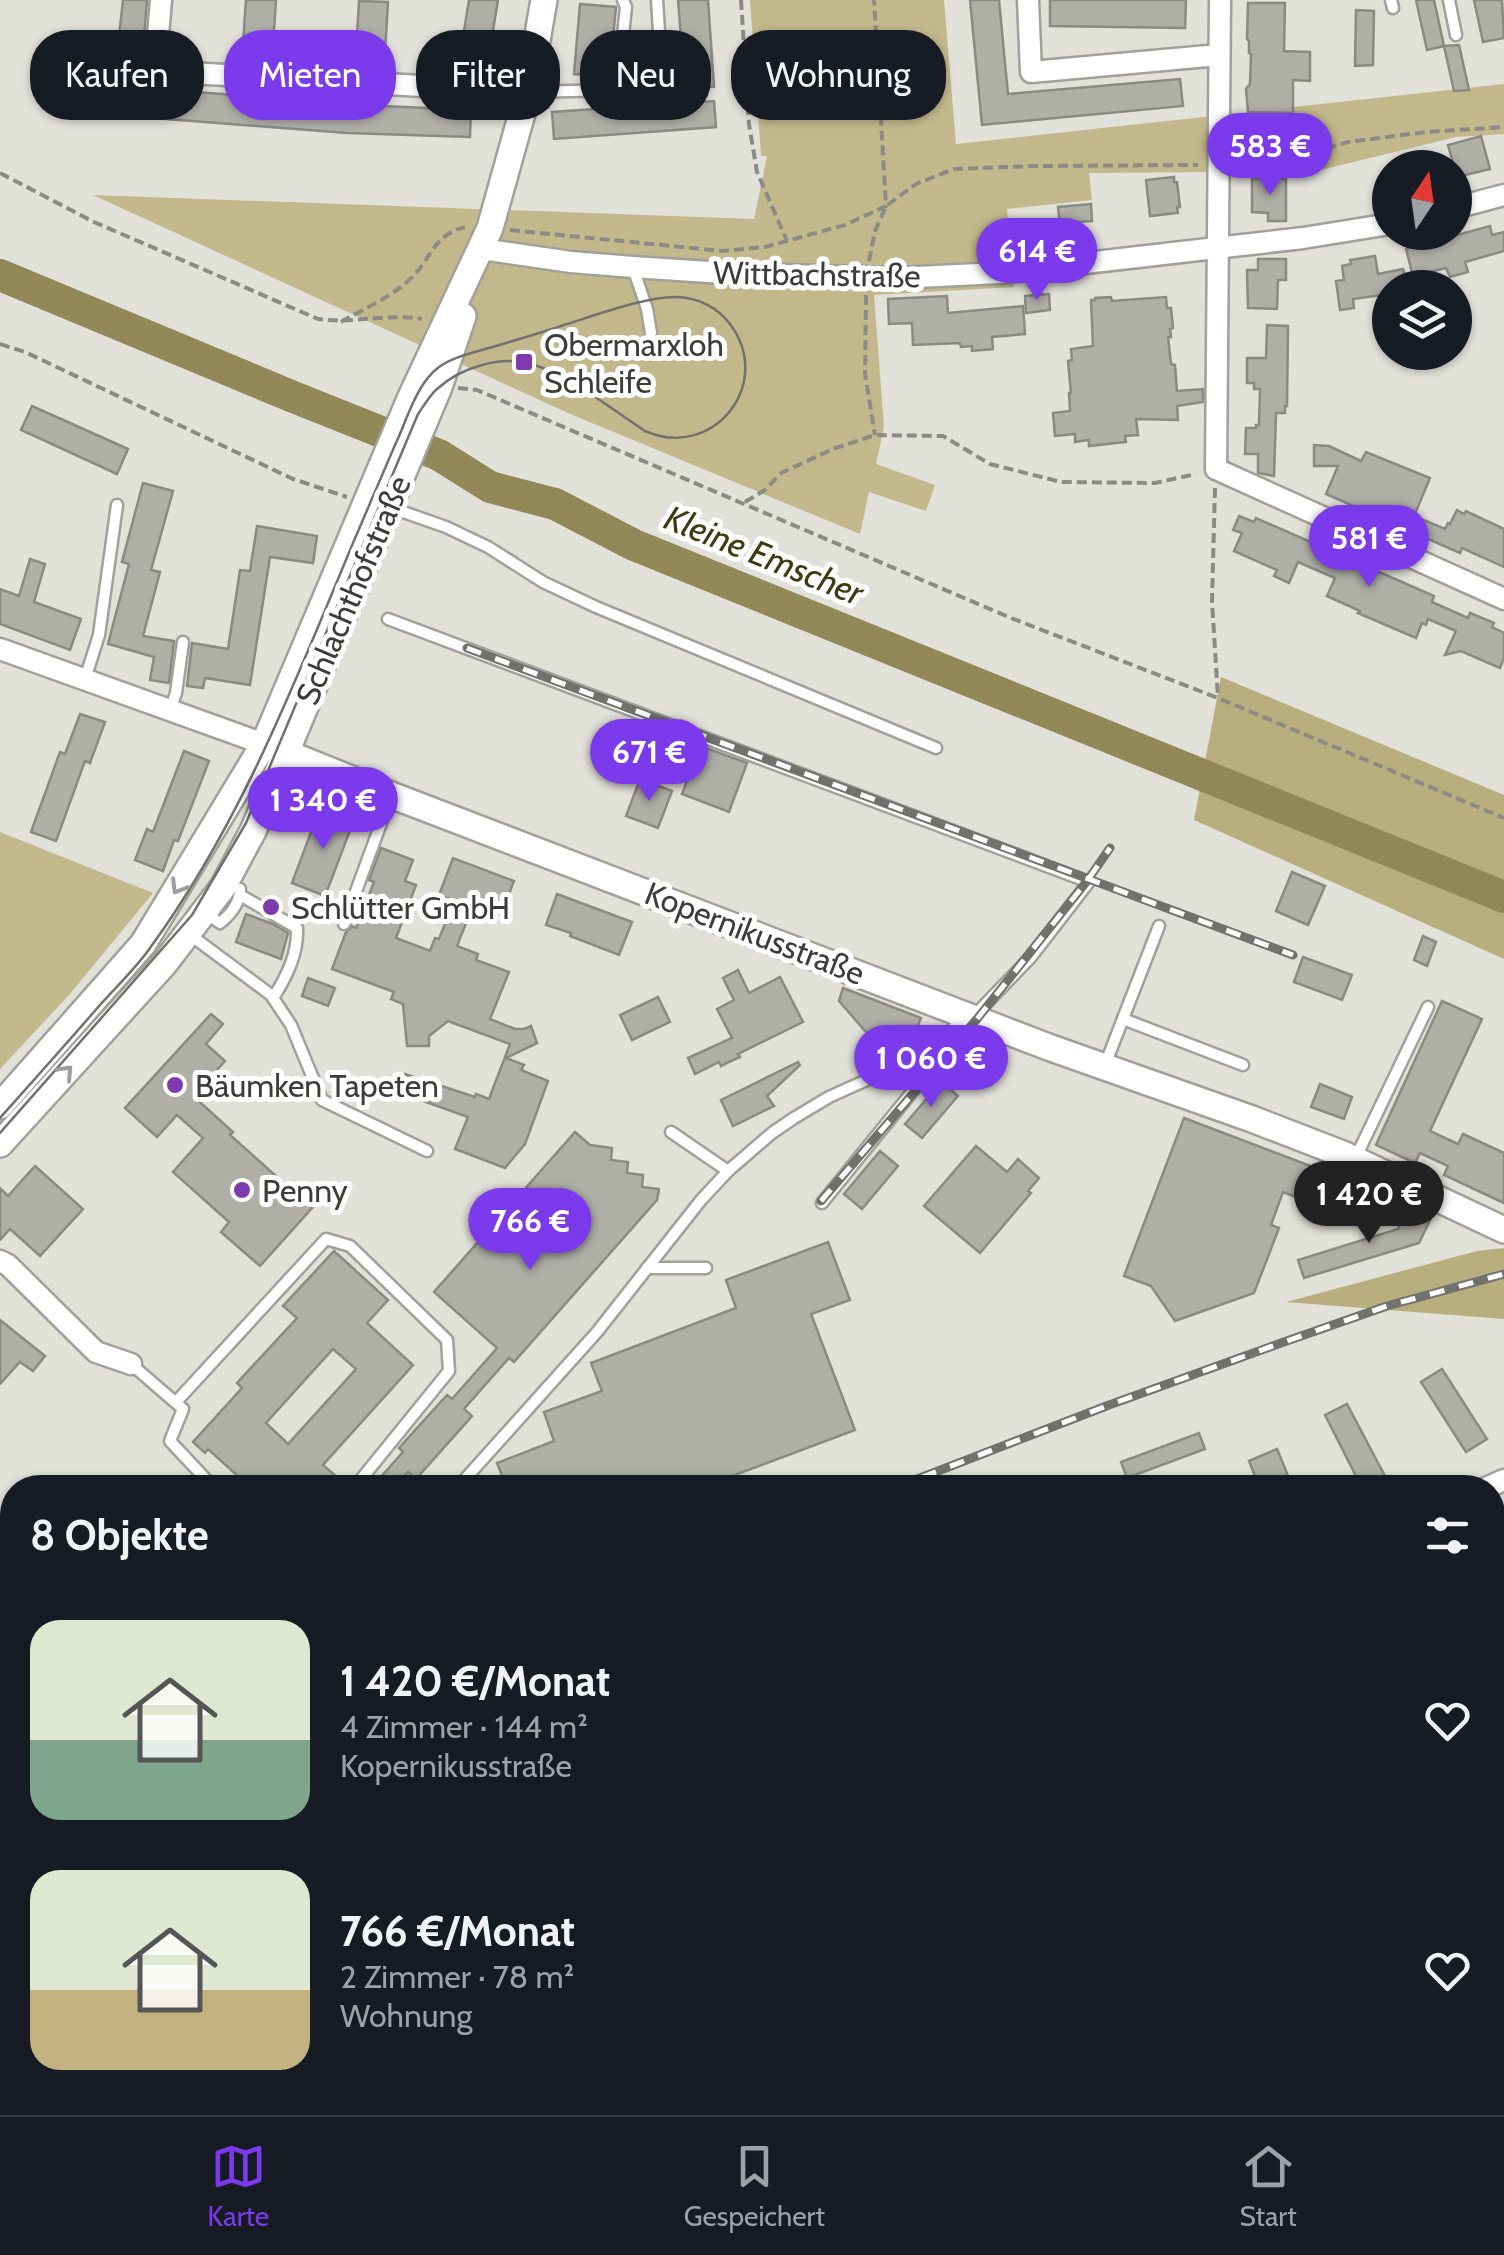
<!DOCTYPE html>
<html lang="de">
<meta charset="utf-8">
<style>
:root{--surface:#171b24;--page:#20242c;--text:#f1f3f6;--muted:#9ea1a6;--line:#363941;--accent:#7c3aed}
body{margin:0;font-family:Cabin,sans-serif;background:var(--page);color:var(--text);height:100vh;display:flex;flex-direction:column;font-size:38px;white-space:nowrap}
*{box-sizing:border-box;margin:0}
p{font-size:32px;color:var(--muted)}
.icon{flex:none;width:55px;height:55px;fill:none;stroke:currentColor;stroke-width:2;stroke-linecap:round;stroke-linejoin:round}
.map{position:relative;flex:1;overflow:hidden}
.drawer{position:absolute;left:0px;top:1475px;width:1505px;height:640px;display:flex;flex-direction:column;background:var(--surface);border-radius:40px 40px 0 0;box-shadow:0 2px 8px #0004}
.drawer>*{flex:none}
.top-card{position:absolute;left:30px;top:30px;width:1000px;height:90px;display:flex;gap:20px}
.needle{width:65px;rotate:13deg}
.buttons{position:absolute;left:1372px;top:150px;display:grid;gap:20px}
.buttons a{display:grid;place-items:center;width:100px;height:100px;border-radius:50%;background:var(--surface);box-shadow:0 2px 8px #0004;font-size:50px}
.price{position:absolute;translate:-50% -85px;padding:0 22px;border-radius:35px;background:var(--accent);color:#fff;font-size:32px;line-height:65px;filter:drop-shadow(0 2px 5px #0008)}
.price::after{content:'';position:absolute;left:50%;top:60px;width:30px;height:22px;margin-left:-15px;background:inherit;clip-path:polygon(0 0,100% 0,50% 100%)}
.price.active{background:#222;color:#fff}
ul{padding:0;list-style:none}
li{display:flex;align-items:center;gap:30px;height:250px;padding:0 30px}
li span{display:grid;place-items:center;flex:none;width:280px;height:200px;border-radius:30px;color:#555}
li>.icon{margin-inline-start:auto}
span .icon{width:120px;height:120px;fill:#fffc;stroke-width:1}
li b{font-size:42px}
h2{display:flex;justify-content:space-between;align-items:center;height:120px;padding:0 30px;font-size:42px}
.chip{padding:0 35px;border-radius:40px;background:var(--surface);box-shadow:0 2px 8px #0004;font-size:35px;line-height:90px}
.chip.active{background:var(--accent);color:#fff}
.dock{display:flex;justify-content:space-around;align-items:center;height:140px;border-top:2px solid var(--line);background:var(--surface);font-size:28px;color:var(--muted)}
.dock a{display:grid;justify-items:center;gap:5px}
.dock .active{color:var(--accent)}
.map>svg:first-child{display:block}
.green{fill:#c2b88b}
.forest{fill:#b8ae7d}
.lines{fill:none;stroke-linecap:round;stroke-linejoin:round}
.river{stroke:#918757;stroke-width:32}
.building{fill:#afaea7;stroke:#8a8983;stroke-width:2.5;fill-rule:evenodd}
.service-casing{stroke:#a1a099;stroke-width:15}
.minor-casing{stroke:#a1a099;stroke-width:25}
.tertiary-casing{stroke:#a1a099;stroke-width:30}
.path{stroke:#8b8b86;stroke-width:4;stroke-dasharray:10 5;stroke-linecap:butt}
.service{stroke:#fff;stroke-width:10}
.minor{stroke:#fff;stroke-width:20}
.tertiary{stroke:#fff;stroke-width:25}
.tram{stroke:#72716d;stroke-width:2.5}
.rail-casing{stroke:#72716d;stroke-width:9}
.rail{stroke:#fff;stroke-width:5;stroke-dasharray:15;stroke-linecap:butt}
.oneway{stroke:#9e9e9c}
.poi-dot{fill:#7e3baf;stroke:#fff;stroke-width:4}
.labels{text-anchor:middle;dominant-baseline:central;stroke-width:10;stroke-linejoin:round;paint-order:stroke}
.street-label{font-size:32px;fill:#3c3c39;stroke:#fff}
.poi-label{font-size:32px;fill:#3c3c39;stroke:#fff;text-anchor:start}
.water-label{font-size:35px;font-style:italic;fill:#413911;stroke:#fff}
</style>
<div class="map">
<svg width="1504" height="2115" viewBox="0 0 1504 2115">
<rect width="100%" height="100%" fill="#e1e0d9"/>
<!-- green -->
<g class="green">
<polygon points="750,0 944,0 956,144 1504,84 1504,134 1456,137 1317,171 1089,173 1092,200 1007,209 1014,287 874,295 884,427 876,464 935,485 926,511 869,492 860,534 568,413 93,195 754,219 767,156 761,156"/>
<polygon points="0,832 153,893 69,995 0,1069"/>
<polygon points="12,1943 12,2068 0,2074 0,1947"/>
<polygon points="497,2103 673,2103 678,2115 502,2115"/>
</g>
<!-- forest -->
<g class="forest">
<polygon points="1221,677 1504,795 1504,959 1194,820"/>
<polygon points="1504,1248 1504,1319 1286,1302 1477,1251"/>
</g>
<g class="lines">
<!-- river -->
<polyline class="river" points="0,275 291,396 439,455 490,487 555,504 634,545 1504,897"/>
</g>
<!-- building -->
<g class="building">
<polygon points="123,0 147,0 144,38 133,38 129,87 382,106 471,110 470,137 347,133 166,119 135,115 135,106 99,103 105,35 119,36"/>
<polygon points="246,0 276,0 273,45 243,43"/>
<polygon points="469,0 498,0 487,67 459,62"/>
<polygon points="678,0 708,0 714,87 685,85"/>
<polygon points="970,0 999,0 1008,94 1180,79 1183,106 982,125"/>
<polygon points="1050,0 1186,0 1185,28 1050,26"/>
<polygon points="1416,0 1434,0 1444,46 1427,50"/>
<polygon points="1474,0 1502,0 1504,38 1483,42"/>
<polygon points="359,1 388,2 385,53 356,52"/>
<polygon points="1248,3 1285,3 1284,51 1310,52 1310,81 1293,80 1293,113 1248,112 1246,89 1250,84 1251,54 1249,53 1249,41 1247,39"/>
<polygon points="580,4 616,7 609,77 574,74"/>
<polygon points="1356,10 1374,11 1373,65 1355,66"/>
<polygon points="1459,45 1469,90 1454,91 1444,46"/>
<polygon points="714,101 716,127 554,139 552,112"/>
<polygon points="1481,136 1490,169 1457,177 1448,145"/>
<polygon points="1174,177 1174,182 1177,182 1180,207 1177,207 1178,213 1150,216 1146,180"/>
<polygon points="1252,179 1286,179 1286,221 1268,221 1268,213 1252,212"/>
<polygon points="1091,204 1092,221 1075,222 1076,232 1061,233 1058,207"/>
<polygon points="1490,226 1492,235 1504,232 1504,251 1465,262 1468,272 1450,277 1446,268 1413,276 1406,249"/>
<polygon points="1375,256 1378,274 1403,269 1408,288 1390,288 1390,294 1353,299 1354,308 1340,310 1336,281 1344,280 1342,266 1351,264 1350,260"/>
<polygon points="1258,259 1286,259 1286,280 1278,280 1277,309 1248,308 1247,270 1258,270"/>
<polygon points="1049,294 1050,310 1026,313 1025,296"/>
<polygon points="947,296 948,313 1023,306 1025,334 992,337 993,349 972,351 972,346 961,347 960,343 913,345 912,323 889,324 888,299"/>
<polygon points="1111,297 1112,301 1166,297 1167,308 1171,308 1173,328 1170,329 1171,337 1168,337 1171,364 1175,365 1177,391 1203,389 1203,402 1177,406 1178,420 1136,419 1138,435 1125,436 1126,442 1089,446 1089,440 1075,442 1075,434 1055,436 1053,413 1070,411 1069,393 1071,393 1068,361 1072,360 1071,349 1093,346 1091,300 1095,300 1095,298"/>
<polygon points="1267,325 1288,326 1287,406 1285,406 1285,413 1276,413 1274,476 1258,473 1258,454 1245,454 1246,428 1256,428 1256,425 1259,425 1260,389 1254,389 1254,383 1247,383 1247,358 1266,358"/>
<polygon points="32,406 128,449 117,474 21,430"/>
<polygon points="1314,445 1329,446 1361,461 1366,452 1430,478 1414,516 1445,529 1448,523 1450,524 1457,510 1464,514 1466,511 1504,529 1504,567 1462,548 1460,553 1326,494 1338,466 1314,466"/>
<polygon points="143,483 173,491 151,570 160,572 143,636 174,641 169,683 150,680 154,657 108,644 129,564 122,562"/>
<polygon points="1239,516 1254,522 1256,518 1434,596 1432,602 1468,618 1470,613 1494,623 1492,627 1504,633 1504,658 1500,668 1461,651 1445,655 1456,631 1428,619 1426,625 1422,623 1416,638 1358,613 1360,611 1327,596 1335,578 1298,562 1289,583 1274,576 1277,570 1234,551 1242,533 1233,530"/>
<polygon points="257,526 317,536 313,563 270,557 250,685 205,678 203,688 187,686 192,643 228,649 240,570 250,571"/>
<polygon points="30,559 45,564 34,602 81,619 70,650 0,624 0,589 19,596"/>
<polygon points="80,714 105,722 90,763 85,761 56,841 31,832 60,752 65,754"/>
<polygon points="700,746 747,763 729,812 682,794"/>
<polygon points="184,751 209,761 178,841 174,840 163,871 135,860 147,829 153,832"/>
<polygon points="640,779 672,791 658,828 626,816"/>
<polygon points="320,808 354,820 325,896 292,883"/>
<polygon points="381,848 413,860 405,881 416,885 396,938 430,951 435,938 439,939 454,901 439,895 453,858 514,881 501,914 484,907 482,911 475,908 468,918 457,946 478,954 476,960 509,972 490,1019 515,1029 524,1029 531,1026 537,1043 506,1058 524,1065 521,1070 548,1081 525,1144 505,1168 455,1149 468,1117 398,1092 405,1074 475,1097 476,1094 489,1099 510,1044 448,1021 429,1036 429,1046 407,1046 403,1004 391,999 394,992 332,969 346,932 352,926 356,928 374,882 369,880"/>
<polygon points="1292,872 1325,886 1308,925 1276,911"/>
<polygon points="557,894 632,922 619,955 570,936 571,933 546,925"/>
<polygon points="246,914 273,924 288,933 281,959 236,942"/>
<polygon points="1423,936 1436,942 1427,966 1414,960"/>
<polygon points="1303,957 1352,975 1342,1000 1294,982"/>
<polygon points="738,970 749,993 780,977 803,1022 738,1054 740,1057 729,1062 721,1066 719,1062 695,1074 688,1058 732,1038 717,1009 734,1000 723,978"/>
<polygon points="308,978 335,988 328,1006 302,996"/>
<polygon points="843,988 921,1018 913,1038 897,1032 879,1047 839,1001"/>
<polygon points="658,997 670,1022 632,1040 620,1015"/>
<polygon points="1442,1001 1482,1019 1430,1131 1458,1144 1463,1134 1504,1153 1504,1203 1444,1175 1448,1166 1420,1153 1415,1163 1376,1145"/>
<polygon points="211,1014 223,1024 206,1044 225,1061 193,1096 233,1132 230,1135 312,1208 260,1266 221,1232 229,1222 173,1172 203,1138 177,1115 157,1137 125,1108"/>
<polygon points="798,1062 800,1065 767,1096 774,1106 733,1126 721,1100"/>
<polygon points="941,1082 958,1096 922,1138 905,1124"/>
<polygon points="1320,1084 1352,1097 1344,1119 1311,1107"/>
<polygon points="1184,1118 1358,1184 1346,1216 1283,1192 1271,1225 1279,1228 1254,1293 1175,1321 1151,1286 1124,1276"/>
<polygon points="575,1132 590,1145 612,1148 611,1160 628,1162 627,1173 643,1175 642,1187 659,1189 657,1200 514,1362 509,1358 464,1409 472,1416 416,1479 408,1472 394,1488 371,1488 403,1452 399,1448 447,1395 452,1399 497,1348 434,1292"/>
<polygon points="976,1146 1007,1172 1018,1159 1039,1178 1028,1191 1031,1193 980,1253 924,1206"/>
<polygon points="880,1151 898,1166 862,1209 844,1194"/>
<polygon points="35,1166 83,1209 40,1256 10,1229 0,1240 0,1188 8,1196"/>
<polygon points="1408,1207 1431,1218 1419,1243 1304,1278 1298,1260 1398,1229"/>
<polygon points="828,1242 850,1300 811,1314 855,1430 700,1488 507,1488 497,1463 554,1441 544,1412 602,1391 591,1363 736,1308 726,1280"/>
<path d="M334,1251L388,1300L367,1323L413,1365L323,1465L346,1485L345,1488H251L208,1449L205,1453L193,1442L242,1388L237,1383L297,1318L283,1306ZM333,1349L356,1369L288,1444L266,1423Z"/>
<polygon points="0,1320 45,1356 33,1371 20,1362 0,1384"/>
<polygon points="1442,1369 1487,1439 1466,1452 1421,1382"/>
<polygon points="1347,1404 1386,1478 1368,1488 1362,1488 1325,1415"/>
<polygon points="1199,1433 1205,1449 1127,1478 1121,1462"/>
<polygon points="1277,1449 1293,1488 1260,1488 1249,1461"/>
</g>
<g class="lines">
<defs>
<g id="service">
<polyline points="1391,0 1393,8"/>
<polyline points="1449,0 1456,35"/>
<polyline points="617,90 626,7 623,0"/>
<polyline points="528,92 656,89 662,78 657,0"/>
<polyline points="633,268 647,309 651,333"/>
<polyline points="389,507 446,527 488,547 543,582 596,607 936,748"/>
<polyline points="388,619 1089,882 1031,957 973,1017 822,1203"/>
<polyline points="85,679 99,635 117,505"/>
<polyline points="170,710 176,693 183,642"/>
<path d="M240,895L297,928C298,954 287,976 273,998"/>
<path d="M207,914L220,923C231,914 240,903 240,889"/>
<polyline points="344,924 391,796"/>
<polyline points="189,934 271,995 291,1025 322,1100 427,1151"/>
<polyline points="1123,1019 1243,1065"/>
<polyline points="1105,1065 1159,926"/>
<polyline points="671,1132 728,1171"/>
<polyline points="1355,1159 1428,1007"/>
<polyline points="647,1268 706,1268"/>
<polyline points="131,1364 183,1409 170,1441 214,1488"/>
<polyline points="176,1402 326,1239 350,1246 447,1340 449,1371 354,1488"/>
<polyline points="457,1488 597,1332 701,1200 728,1171 772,1133 794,1118 829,1097 900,1065 938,1041 964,1019"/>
<polyline points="0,1861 12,1857"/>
<polyline points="137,2102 141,2115"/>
</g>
<g id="minor">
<polyline points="161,0 155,71 528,92"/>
<polyline points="1028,0 1031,72 1219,55"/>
<polyline points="1220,0 1216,469 1504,599"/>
<polyline points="1455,208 1504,195"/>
<polyline points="481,249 571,262 633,267 739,274 897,278 999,273 1303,238 1390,224"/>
<polyline points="0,649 264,744"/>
<polyline points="0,1261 8,1265 96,1352 131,1364"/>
<polyline points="1486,1488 1504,1480"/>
<polyline points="1492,1790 1504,1819"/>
<polyline points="483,2102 488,2115"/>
<polyline points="688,2102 693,2115"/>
<polyline points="0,2109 16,2102"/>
<polyline points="831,2115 859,2102"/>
</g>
<g id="tertiary">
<polyline points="264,744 391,795 1051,1048 1252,1119 1345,1155 1504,1230"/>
<polyline points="0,1106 143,944 264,744 410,399 490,228 528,92 544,0"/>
<polyline points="0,1144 165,963 223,887 253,831 439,387 463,316"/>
</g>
</defs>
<!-- service casing -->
<use href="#service" class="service-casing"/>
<!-- minor casing -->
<use href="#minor" class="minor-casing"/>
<!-- tertiary casing -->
<use href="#tertiary" class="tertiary-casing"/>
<!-- path -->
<g class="path">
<polyline points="741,0 749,124 757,172 787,241"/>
<polyline points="1238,164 1293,158 1348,142 1426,132 1504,127"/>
<path d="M0,173L94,222L318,319C353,324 387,313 422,319"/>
<polyline points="510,230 722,251 765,247 845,225 886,206 874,0"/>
<polyline points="869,261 875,231 886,206 916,184 954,169 1033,166 1198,165"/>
<polyline points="866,295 865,374 875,435"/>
<path d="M341,322C363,309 390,298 409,280C432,260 431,236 465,227"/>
<polyline points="0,344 25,352 293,479 347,497"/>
<polyline points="458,388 477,390 1011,618 1218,698 1504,818"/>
<polyline points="1215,488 1212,601 1218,698"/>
<polyline points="745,502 765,490 781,473 833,449 875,435 943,436 990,464 1061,482 1155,483 1196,474"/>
<polyline points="0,1743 12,1745"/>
<polyline points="626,2102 637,2115"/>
</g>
<!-- service -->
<use href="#service" class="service"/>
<!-- minor -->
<use href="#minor" class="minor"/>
<!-- tertiary -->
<use href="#tertiary" class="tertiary"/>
<!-- tram -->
<path class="tram" d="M0,1118C33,1081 67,1043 100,1005C117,986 136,968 150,948C240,825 295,682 353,543C367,510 381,478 395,445C407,420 416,384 439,367C453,357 472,353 489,348C513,341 537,334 561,326C593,316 646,296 678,297C699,298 718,308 730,324C775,384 713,461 645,431C613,410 568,374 531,364C500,355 460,368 437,389C429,396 424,406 418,414L246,823L192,915L0,1133"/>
<defs>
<g id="rail">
<polyline points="467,648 1293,955"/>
<polyline points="821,1201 977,1019 1087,881 1110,848"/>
<polyline points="894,1488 1109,1405 1281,1343 1387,1306 1504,1274"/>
<polyline points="0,1672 12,1673"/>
</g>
</defs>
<!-- rail casing -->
<use href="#rail" class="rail-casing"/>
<!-- rail -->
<use href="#rail" class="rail"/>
</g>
<!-- one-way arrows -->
<defs><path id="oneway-chevron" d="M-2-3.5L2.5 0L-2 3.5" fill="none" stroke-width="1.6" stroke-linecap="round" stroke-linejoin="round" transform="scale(2.5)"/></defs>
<g class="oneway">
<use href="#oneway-chevron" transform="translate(178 887) rotate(121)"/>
<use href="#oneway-chevron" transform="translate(66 1072) rotate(-47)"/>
</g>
<!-- markers -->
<g class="poi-dot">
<rect x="514" y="352" width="20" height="20" rx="5"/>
<circle cx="271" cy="907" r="10"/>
<circle cx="175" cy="1085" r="10"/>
<circle cx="242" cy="1190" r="10"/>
</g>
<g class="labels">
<!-- street labels -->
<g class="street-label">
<text transform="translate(817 274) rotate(1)">Wittbachstraße</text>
<text transform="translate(353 590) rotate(-67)">Schlachthofstraße</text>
<text transform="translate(755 933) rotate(21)">Kopernikusstraße</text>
</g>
<!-- poi labels -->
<g class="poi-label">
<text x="544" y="344">Obermarxloh<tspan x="544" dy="37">Schleife</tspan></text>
<text x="291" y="907">Schlütter GmbH</text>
<text x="195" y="1085">Bäumken Tapeten</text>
<text x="262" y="1190">Penny</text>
</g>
<!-- water labels -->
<g class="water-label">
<text transform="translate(764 555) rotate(22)">Kleine Emscher</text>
</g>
</g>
</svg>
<div class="buttons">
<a><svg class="needle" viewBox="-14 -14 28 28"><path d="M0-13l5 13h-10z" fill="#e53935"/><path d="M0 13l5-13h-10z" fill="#9ea1a6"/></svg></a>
<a><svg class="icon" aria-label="layers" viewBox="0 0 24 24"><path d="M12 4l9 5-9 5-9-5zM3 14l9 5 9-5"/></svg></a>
</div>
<b class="price" style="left:1270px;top:198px">583 €</b>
<b class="price" style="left:1037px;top:303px">614 €</b>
<b class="price" style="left:1369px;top:590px">581 €</b>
<b class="price" style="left:649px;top:804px">671 €</b>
<b class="price" style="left:323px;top:852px">1 340 €</b>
<b class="price" style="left:931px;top:1110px">1 060 €</b>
<b class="price active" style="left:1369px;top:1246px">1 420 €</b>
<b class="price" style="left:530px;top:1273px">766 €</b>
<div class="top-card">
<a class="chip">Kaufen</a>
<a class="chip active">Mieten</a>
<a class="chip">Filter</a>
<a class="chip">Neu</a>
<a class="chip">Wohnung</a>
</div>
<section class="drawer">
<h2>8 Objekte<svg class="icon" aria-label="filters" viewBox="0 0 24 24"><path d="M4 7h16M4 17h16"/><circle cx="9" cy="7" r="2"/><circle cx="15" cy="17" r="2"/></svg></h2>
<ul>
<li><span style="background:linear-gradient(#dfe7d0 60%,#7fa58c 0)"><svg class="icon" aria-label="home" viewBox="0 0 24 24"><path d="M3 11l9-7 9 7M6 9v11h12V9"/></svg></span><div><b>1 420 €/Monat</b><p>4 Zimmer · 144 m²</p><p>Kopernikusstraße</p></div><svg class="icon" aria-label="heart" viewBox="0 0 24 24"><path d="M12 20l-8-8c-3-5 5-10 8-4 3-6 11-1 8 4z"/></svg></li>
<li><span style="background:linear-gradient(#dfe7d0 60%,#c2b280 0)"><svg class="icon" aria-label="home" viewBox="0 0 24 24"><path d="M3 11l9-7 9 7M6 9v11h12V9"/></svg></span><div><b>766 €/Monat</b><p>2 Zimmer · 78 m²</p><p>Wohnung</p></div><svg class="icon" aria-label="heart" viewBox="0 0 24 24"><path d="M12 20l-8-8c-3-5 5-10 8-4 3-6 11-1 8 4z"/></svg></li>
</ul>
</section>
</div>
<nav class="dock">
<a class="active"><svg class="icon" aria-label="map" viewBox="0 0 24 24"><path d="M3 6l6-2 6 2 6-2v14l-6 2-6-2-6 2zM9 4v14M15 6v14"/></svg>Karte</a>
<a><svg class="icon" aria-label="saved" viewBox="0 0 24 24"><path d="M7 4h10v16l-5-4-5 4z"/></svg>Gespeichert</a>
<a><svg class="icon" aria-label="home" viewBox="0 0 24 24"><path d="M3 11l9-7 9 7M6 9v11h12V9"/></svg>Start</a>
</nav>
